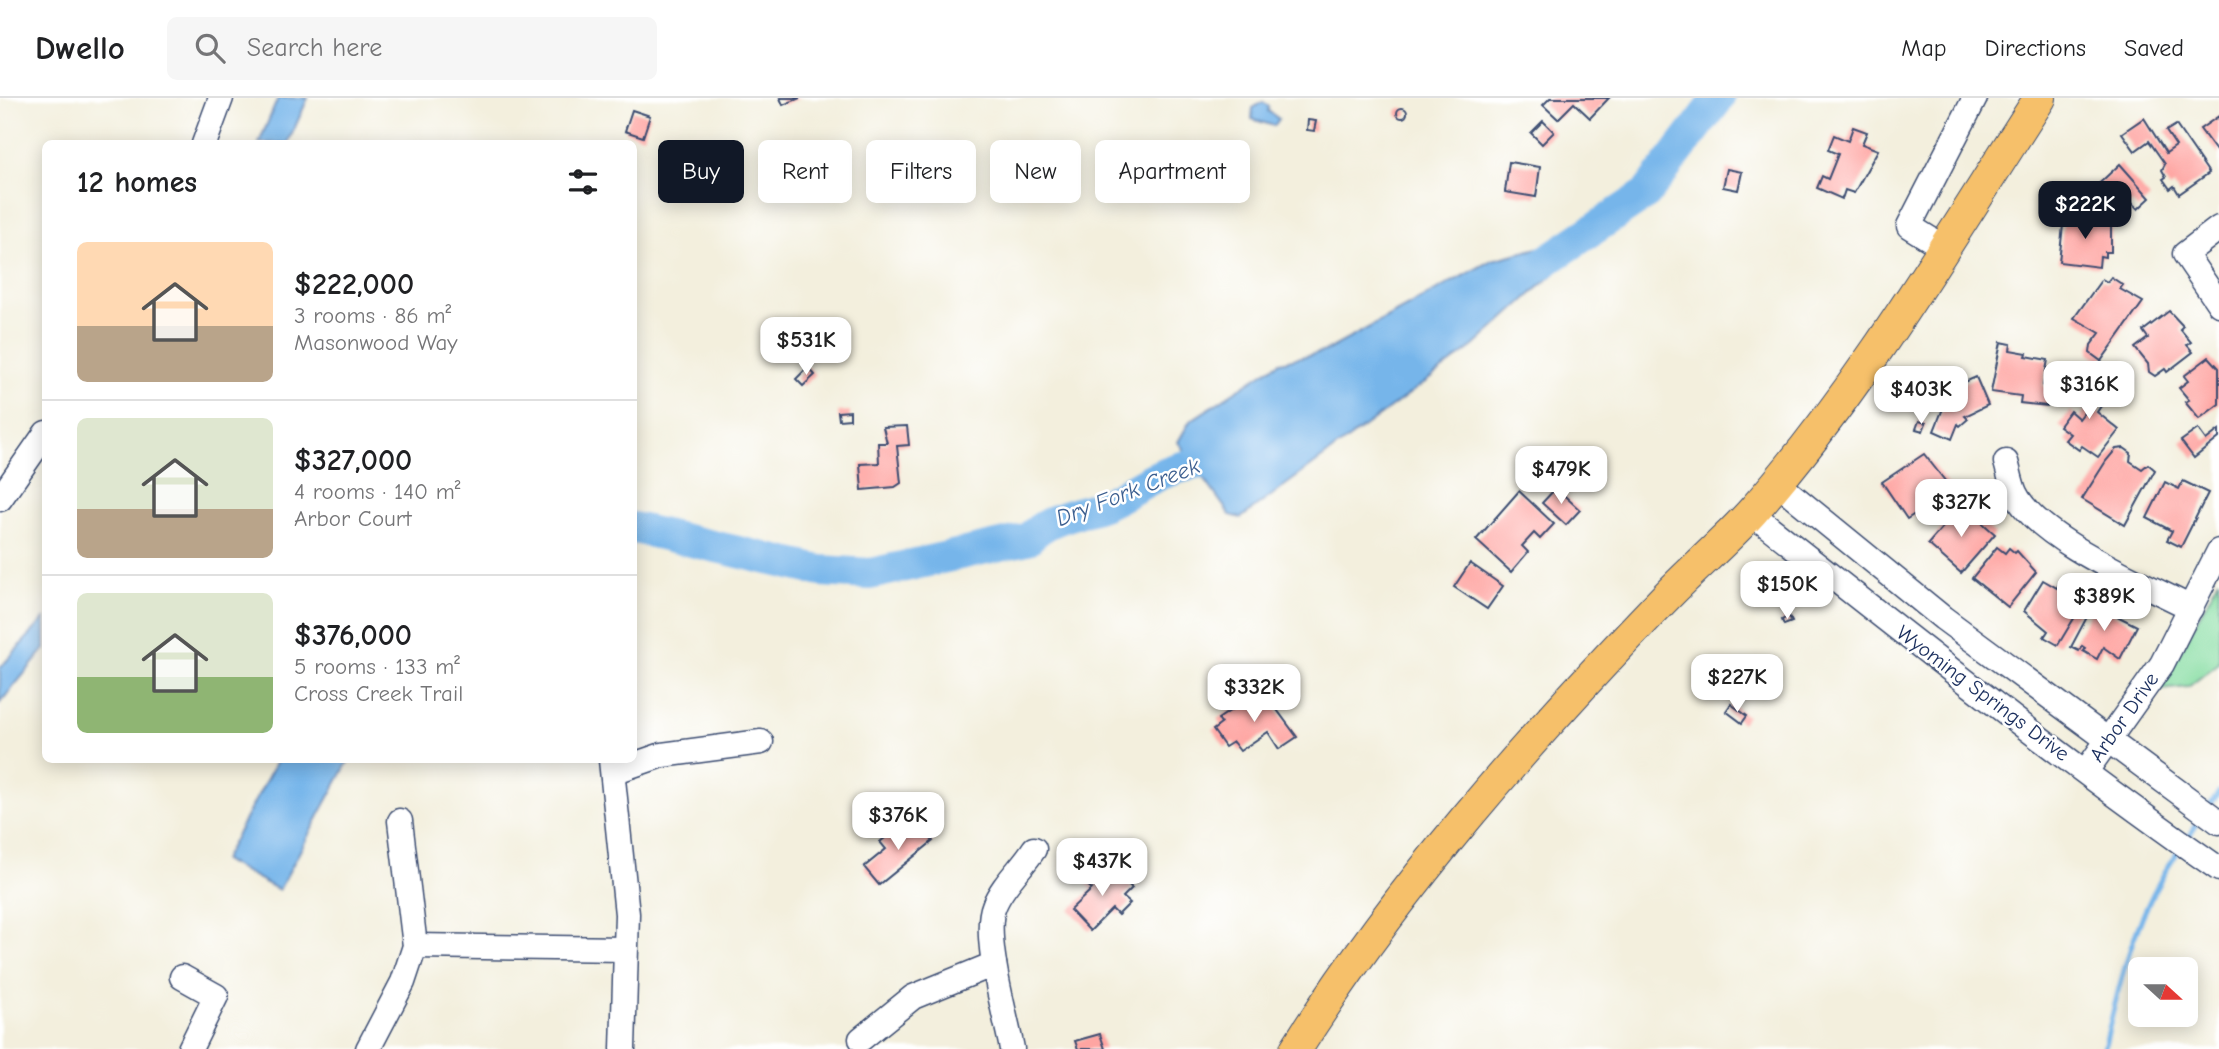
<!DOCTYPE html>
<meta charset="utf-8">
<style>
:root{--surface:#fff;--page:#f6f6f6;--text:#202124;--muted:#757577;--line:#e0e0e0;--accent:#111827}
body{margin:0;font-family:"Comic Neue",sans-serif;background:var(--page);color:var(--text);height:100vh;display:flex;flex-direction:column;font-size:26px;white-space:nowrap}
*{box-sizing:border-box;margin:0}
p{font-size:23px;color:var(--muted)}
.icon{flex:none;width:38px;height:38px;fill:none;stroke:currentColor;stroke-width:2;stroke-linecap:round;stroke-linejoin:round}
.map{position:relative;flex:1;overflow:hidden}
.panel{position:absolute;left:42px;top:42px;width:595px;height:623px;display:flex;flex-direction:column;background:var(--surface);border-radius:10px;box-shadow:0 4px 18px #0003}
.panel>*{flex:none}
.top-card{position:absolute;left:658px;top:42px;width:665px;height:63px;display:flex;gap:14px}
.needle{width:46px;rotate:111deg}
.controls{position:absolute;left:2128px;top:859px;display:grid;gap:14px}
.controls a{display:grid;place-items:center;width:70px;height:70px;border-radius:10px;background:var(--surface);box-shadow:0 4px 18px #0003;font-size:35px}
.price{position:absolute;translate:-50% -60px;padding:0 16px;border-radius:14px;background:#fff;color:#222;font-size:23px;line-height:46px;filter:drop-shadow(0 2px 4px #0008)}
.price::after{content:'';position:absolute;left:50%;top:42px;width:21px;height:16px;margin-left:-10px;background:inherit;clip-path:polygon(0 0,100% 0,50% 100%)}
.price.selected{background:var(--accent);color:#fff}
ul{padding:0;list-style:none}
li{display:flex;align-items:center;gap:21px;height:175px;padding:0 35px}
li+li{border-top:2px solid var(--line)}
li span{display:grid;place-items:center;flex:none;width:196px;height:140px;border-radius:10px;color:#555}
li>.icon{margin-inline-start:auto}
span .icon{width:84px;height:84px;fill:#fffc;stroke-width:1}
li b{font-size:30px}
h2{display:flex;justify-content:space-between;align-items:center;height:84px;padding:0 35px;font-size:30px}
.tag{padding:0 24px;border-radius:10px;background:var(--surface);box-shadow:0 4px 18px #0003;font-size:24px;line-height:63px}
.tag.selected{background:var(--accent);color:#fff}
header{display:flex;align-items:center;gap:42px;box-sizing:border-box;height:98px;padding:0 35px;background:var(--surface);border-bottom:2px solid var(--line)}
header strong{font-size:33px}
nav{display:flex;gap:38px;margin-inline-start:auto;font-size:24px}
.search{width:490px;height:63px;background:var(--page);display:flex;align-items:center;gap:18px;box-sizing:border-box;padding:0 24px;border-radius:10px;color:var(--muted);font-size:26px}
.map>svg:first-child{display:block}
.green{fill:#85dda1;stroke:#508680;stroke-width:2}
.water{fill:#76b5ea;stroke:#4872a4;stroke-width:2}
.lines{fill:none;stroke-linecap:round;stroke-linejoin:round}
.stream{stroke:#76b5ea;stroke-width:5}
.river{stroke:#76b5ea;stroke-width:32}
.building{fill:#fea5a2}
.minor-casing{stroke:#3b4c71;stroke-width:27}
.major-casing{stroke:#3b4c71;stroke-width:34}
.minor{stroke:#fff;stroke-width:24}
.major{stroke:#f6c06b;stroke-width:32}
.labels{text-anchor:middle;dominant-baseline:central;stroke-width:5;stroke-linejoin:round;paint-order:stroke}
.street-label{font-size:21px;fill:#1b2f5e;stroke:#fff}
.water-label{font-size:23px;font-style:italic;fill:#3b5e8f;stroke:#fff}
</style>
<header>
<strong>Dwello</strong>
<div class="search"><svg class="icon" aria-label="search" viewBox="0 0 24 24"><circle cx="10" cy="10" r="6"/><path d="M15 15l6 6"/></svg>Search here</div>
<nav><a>Map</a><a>Directions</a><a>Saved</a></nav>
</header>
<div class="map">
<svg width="2219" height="951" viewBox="0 0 2219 951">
<rect width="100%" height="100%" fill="#fff"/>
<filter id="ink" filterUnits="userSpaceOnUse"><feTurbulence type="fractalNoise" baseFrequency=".0143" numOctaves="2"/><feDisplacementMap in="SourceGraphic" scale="14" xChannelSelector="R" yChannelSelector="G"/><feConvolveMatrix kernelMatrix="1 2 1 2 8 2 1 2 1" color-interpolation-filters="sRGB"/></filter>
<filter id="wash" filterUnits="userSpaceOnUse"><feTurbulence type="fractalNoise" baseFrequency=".00686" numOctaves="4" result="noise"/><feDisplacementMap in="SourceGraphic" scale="28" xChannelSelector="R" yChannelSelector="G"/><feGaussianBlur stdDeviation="1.57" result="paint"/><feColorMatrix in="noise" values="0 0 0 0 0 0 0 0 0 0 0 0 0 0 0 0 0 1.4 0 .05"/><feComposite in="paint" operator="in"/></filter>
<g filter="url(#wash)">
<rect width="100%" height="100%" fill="#f3efdd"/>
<!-- green -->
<polygon class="green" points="2219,481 2219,565 2188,589 2160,592"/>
<!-- water -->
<g class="water">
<polygon points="278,0 308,0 288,45 259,45"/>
<polygon points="1263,4 1269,8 1268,13 1279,21 1274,28 1252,21 1253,10"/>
<polygon points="1538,150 1569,162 1474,248 1241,420 1230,417 1178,344 1190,323 1280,264 1326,253 1492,162"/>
<polygon points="45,520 45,551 0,605 0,570"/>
<polygon points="277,662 349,662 279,792 223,762"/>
</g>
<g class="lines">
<!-- stream -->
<g class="stream">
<polyline points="2209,709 2219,694"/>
<polyline points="2187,741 2201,720"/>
<path d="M2104,951C2122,876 2134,817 2179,752"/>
</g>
<!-- river -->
<g class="river">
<polyline points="1521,180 1646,96 1719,0"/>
<path d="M634,430L821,473L870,476L1028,441C1049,418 1077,417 1105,406C1122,399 1137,388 1153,380C1179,367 1209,363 1237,359"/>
</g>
</g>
<g id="blocks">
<!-- building -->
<g class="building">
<polygon points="780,0 800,0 783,7"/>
<polygon points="1550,0 1609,0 1590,20 1574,5 1558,21 1543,7"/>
<circle cx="1402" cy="15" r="5"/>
<polygon points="632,12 650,18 643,39 625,33"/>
<polygon points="2219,18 2219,57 2200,31"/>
<polygon points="2144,20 2166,55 2176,48 2166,33 2176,27 2209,75 2179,96 2174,88 2170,91 2163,81 2166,79 2162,72 2165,66 2149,43 2135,53 2122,35"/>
<polygon points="1308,22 1316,23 1314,33 1307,32"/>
<polygon points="1543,23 1554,34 1542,46 1531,35"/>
<polygon points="1853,29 1867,34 1862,46 1878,52 1854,95 1845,92 1842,101 1817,90 1822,78 1828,81 1838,56 1828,52 1834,37 1848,43"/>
<polygon points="1509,64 1540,69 1536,99 1505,94"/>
<polygon points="2120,66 2150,100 2138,111 2132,105 2114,121 2090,94"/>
<polygon points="1727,71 1742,74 1738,92 1723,89"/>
<polygon points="2064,118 2111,124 2111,154 2105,154 2105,159 2100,158 2099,169 2059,164"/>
<polygon points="2111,179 2123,187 2120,191 2143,204 2101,263 2090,255 2091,247 2100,235 2074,220 2102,181 2107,184"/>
<polygon points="2169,213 2183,228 2180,231 2191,244 2187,247 2193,254 2167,274 2165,271 2155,278 2149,274 2148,266 2135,250 2148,240 2143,233"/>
<polygon points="2001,244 2011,246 2010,252 2027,255 2026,258 2048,262 2043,288 2050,289 2047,308 2020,305 2021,298 1991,294"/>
<polygon points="2209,259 2219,270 2219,306 2199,321 2185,304 2189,302 2179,290 2188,283 2184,278"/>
<polygon points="808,269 815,277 803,288 796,281"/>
<polygon points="2085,278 2105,293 2098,301 2103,305 2097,314 2119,332 2098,359 2082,348 2079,352 2065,342 2070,336 2059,328 2070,313 2079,321 2090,307 2073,294"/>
<polygon points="1976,279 1988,307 1965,318 1968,321 1960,328 1958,326 1952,341 1934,333 1946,303 1953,302 1950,295 1960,291 1958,287"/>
<polygon points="850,313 850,321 839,322 838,314"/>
<polygon points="1919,323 1926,325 1923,333 1916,331"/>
<polygon points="907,328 909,347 897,348 901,385 895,389 862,392 860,366 879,365 878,345 887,345 883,329"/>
<polygon points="2198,331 2206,342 2219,332 2219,340 2194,360 2181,343"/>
<polygon points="2124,350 2131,355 2130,363 2142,371 2148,366 2155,372 2125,427 2082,401 2106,363 2116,351"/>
<polygon points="1924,356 1957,398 1940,410 1935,403 1907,421 1882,384"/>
<polygon points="2183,383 2208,395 2181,449 2167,442 2172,433 2147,420 2165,384 2179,391"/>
<polygon points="1556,390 1580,412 1566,427 1542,405"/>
<polygon points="1519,393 1554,426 1540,441 1534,435 1522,448 1528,454 1511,474 1476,442"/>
<polygon points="1962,407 1995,436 1961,475 1928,446"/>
<polygon points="1997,449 2005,455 2009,450 2015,455 2017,453 2036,474 2008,509 1972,480"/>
<polygon points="1470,465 1503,488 1487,511 1454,489"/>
<polygon points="2043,482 2057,490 2059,486 2077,497 2074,502 2082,507 2058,547 2044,539 2048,533 2024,513"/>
<polygon points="2095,504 2115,512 2113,516 2137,528 2120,561 2103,549 2097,561 2083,553 2085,550 2082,548 2079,553 2071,549"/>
<polygon points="1789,518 1792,524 1784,527 1782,522"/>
<polygon points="1255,596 1262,600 1266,597 1297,639 1279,651 1268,634 1240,653 1233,644 1225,649 1213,632 1221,626 1218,621"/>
<polygon points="1731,606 1747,618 1742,625 1726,613"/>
<polygon points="918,725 933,743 879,787 864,769 886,751 880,744 896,731 902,738"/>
<polygon points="1107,765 1132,790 1123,799 1130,805 1118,817 1112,811 1090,833 1070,812 1092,791 1086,786"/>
<polygon points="1100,936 1105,951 1078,951 1075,943"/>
</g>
</g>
</g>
<g filter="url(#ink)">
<use href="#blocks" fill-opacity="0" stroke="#3b4c71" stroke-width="2"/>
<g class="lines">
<defs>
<g id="minor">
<polyline points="204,46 221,0"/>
<polyline points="2219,130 2185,156 2219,206"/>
<polyline points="1946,151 1909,128 1975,0"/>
<path d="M2006,364C2009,374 2011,386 2015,395C2038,442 2145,486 2191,510"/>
<polyline points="1776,384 1943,520 2219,724"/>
<polyline points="0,401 46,335"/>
<path d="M1751,415C1905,536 2058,659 2219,771"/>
<polyline points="611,662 627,816 623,951"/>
<polyline points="2086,673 2162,566 2219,453"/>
<polyline points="613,674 662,657 761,644"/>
<polyline points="415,848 625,851"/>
<polyline points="182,879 216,898 190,951"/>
<polyline points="861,941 913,899 994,866"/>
<polyline points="368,951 403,884 415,848 400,723"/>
<path d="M1012,951C1006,919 982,837 994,808C1002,787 1022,770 1034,751"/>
</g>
<path id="major" d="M1296,951C1396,792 1531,639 1661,504C1690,473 1723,446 1752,414C1864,287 1948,142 2040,0"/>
</defs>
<!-- minor casing -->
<use href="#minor" class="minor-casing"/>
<!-- major casing -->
<use href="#major" class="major-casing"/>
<!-- minor -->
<use href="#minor" class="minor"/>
<!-- major -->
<use href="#major" class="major"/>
</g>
</g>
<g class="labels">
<!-- street labels -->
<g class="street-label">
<text transform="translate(1983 595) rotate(37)">Wyoming Springs Drive</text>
<text transform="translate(2124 619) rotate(-55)">Arbor Drive</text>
</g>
<!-- water labels -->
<g class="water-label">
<text transform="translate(1128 394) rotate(-21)">Dry Fork Creek</text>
</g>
</g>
</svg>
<div class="controls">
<a><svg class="needle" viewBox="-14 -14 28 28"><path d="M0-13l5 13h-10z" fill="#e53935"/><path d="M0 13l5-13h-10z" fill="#757577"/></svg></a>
</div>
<b class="price selected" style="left:2085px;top:143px">$222K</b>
<b class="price" style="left:806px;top:279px">$531K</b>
<b class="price" style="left:2089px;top:323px">$316K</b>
<b class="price" style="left:1921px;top:328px">$403K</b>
<b class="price" style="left:1561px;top:408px">$479K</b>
<b class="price" style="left:1961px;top:441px">$327K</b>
<b class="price" style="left:1787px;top:523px">$150K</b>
<b class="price" style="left:2104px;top:535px">$389K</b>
<b class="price" style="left:1737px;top:616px">$227K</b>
<b class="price" style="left:1254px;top:626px">$332K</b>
<b class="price" style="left:898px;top:754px">$376K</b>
<b class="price" style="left:1102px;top:800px">$437K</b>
<div class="top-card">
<a class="tag selected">Buy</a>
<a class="tag">Rent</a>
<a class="tag">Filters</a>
<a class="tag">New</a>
<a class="tag">Apartment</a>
</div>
<section class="panel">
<h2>12 homes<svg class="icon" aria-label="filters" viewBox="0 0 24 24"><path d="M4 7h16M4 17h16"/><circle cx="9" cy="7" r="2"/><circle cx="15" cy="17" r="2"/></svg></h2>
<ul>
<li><span style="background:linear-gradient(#ffd9b3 60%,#b9a48a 0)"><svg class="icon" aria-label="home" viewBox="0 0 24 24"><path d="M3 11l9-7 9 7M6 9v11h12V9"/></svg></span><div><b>$222,000</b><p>3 rooms · 86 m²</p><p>Masonwood Way</p></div></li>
<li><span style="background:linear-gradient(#dfe7d0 65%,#b9a48a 0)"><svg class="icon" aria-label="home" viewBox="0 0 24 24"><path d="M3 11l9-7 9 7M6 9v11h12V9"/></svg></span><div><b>$327,000</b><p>4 rooms · 140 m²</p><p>Arbor Court</p></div></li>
<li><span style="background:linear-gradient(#dfe7d0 60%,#8fb573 0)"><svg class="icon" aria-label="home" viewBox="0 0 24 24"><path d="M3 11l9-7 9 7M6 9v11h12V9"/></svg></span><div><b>$376,000</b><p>5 rooms · 133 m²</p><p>Cross Creek Trail</p></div></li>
</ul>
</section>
</div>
